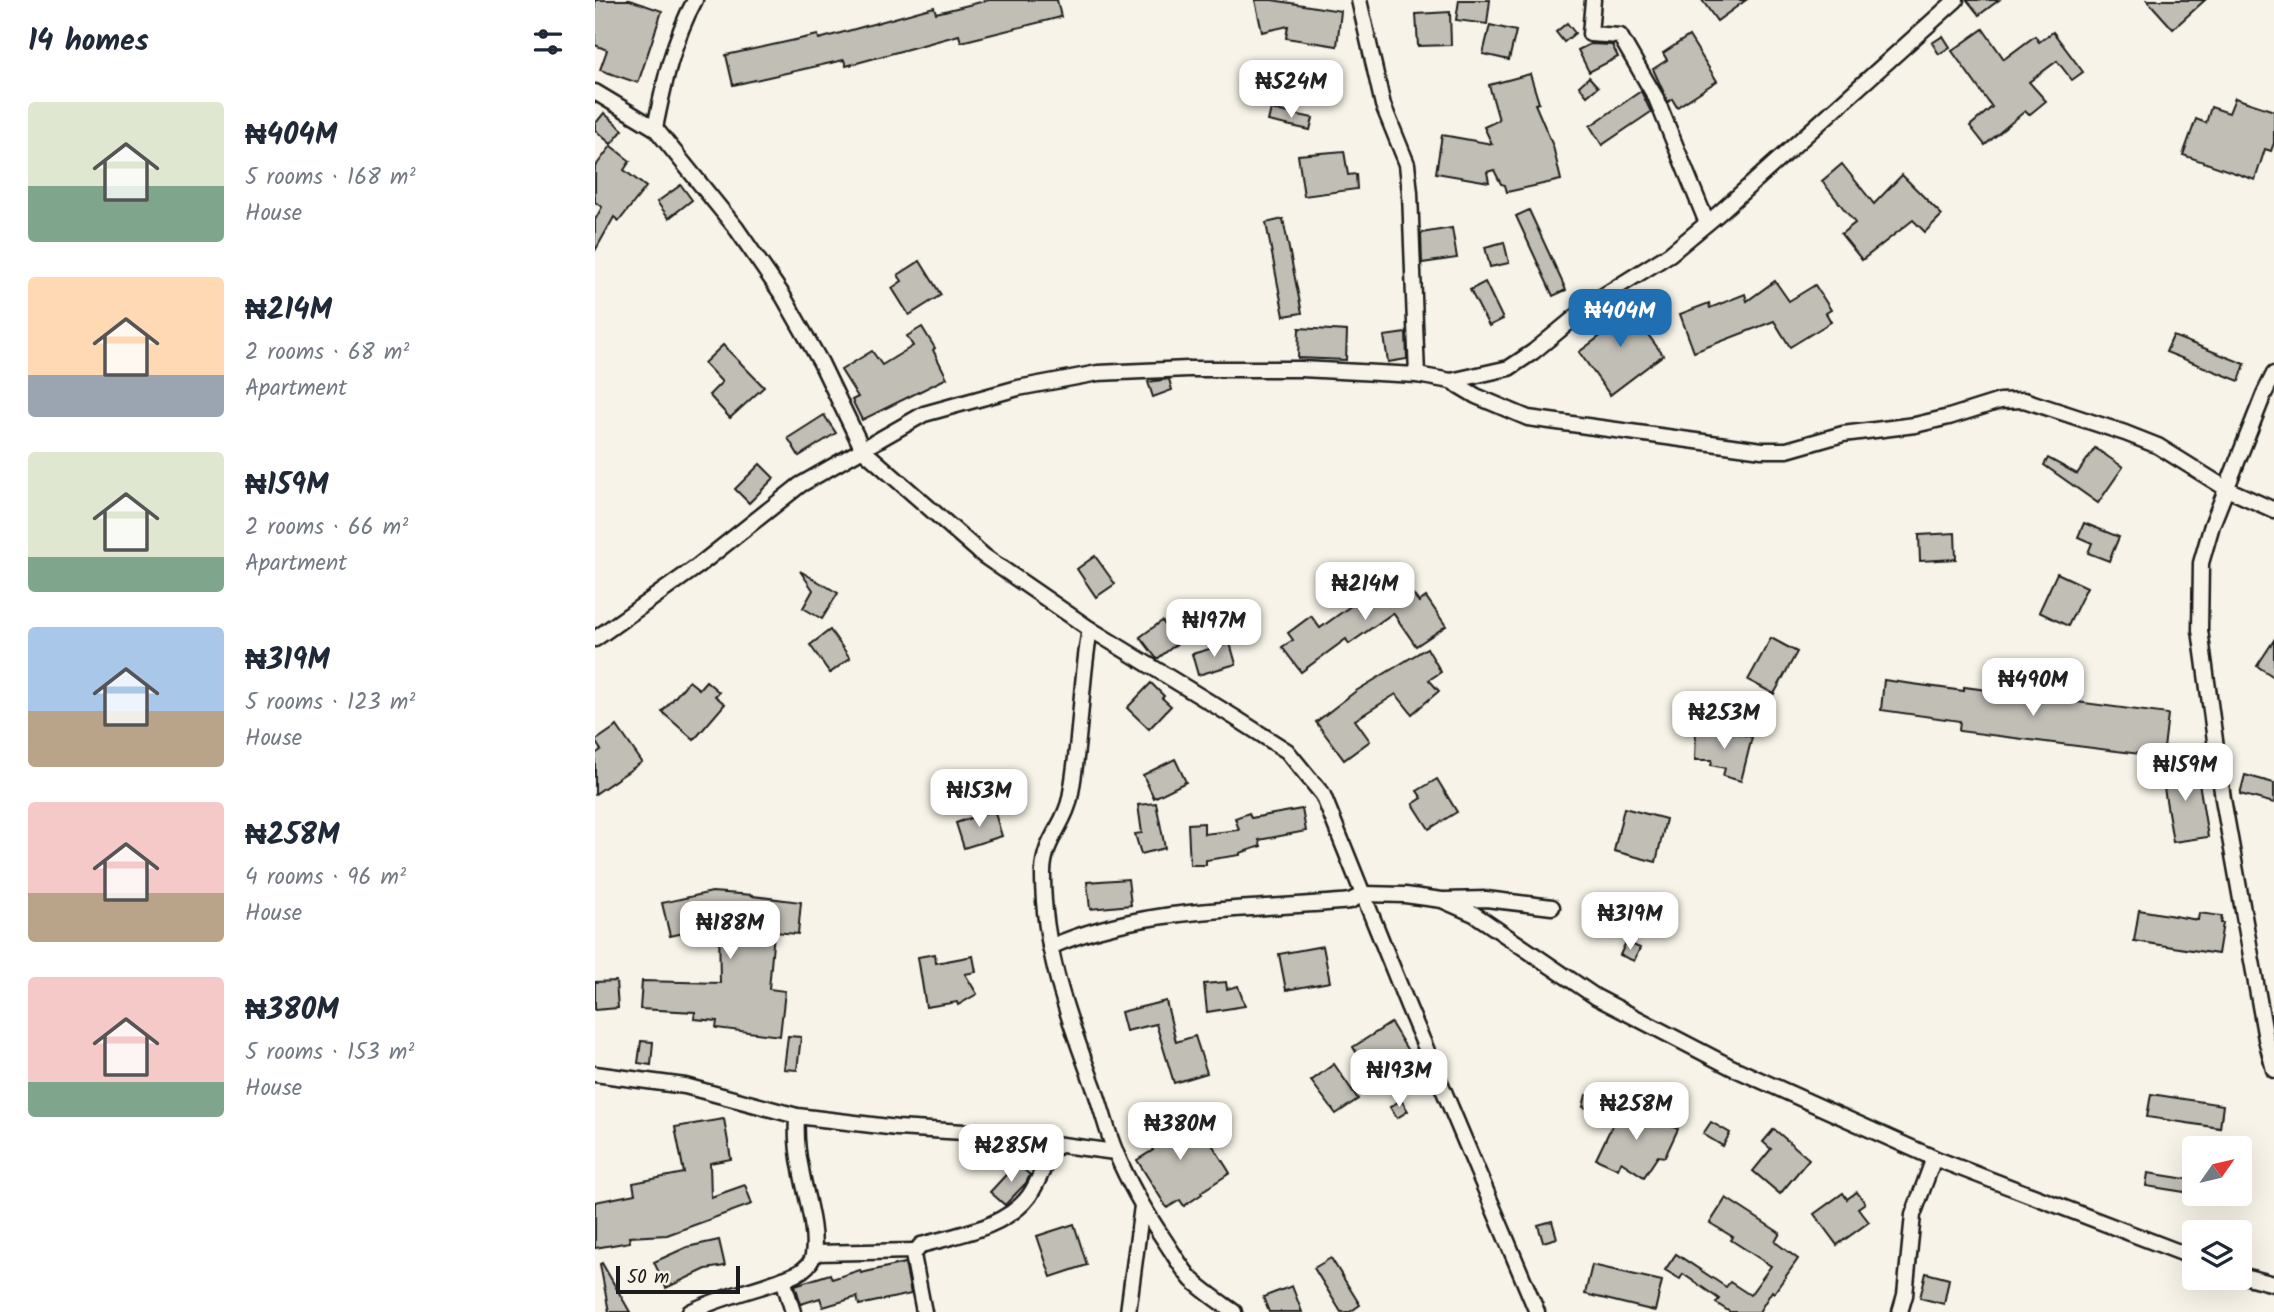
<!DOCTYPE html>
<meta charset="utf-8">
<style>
:root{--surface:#fff;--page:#f6f6f7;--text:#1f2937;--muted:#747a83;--accent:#1f6fb2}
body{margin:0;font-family:Kalam,sans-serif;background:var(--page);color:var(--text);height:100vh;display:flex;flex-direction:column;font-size:26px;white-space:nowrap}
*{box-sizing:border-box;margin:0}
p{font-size:23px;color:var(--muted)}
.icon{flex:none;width:38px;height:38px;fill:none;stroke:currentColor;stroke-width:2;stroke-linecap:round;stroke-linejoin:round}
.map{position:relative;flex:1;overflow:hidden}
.side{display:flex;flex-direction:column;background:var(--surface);width:595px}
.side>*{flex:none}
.needle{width:46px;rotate:56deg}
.buttons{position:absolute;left:1587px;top:1136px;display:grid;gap:14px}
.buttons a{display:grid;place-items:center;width:70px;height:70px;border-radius:7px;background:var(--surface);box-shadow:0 7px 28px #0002;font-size:35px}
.scale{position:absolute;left:21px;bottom:18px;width:124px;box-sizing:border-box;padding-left:7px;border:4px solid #1c1c1c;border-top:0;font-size:19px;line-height:24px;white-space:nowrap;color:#1c1c1c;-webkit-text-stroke:5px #f7f3e8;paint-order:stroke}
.price{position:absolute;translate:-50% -60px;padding:0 16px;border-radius:14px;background:#fff;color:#222;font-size:23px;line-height:46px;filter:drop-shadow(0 2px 4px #0008)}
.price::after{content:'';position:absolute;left:50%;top:42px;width:21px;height:16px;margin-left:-10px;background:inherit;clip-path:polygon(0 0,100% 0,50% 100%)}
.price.current{background:var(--accent);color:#fff}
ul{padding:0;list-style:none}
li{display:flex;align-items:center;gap:21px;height:175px;padding:0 28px}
li span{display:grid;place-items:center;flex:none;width:196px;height:140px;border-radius:7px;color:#555}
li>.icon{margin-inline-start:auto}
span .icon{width:84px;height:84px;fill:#fffc;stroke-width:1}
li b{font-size:30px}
h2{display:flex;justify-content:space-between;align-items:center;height:84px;padding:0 28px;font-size:30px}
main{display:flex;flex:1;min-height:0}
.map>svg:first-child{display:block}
.building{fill:#c0beb5;stroke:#1c1c1c;stroke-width:2}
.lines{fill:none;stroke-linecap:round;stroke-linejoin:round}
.minor-casing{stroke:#1c1c1c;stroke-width:19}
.minor{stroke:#f7f3e8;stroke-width:14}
</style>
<main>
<section class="side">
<h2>14 homes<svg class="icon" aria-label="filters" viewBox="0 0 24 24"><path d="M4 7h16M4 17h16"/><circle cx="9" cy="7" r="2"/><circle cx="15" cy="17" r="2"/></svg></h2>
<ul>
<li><span style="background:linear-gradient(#dfe7d0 60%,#7fa58c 0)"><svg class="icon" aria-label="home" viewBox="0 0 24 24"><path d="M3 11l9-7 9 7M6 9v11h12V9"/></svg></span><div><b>₦404M</b><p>5 rooms · 168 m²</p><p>House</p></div></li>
<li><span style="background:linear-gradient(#ffd9b3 70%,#9aa5b1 0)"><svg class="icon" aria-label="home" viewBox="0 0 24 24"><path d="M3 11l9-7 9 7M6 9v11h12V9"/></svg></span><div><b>₦214M</b><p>2 rooms · 68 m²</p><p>Apartment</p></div></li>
<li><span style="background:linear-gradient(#dfe7d0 75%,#7fa58c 0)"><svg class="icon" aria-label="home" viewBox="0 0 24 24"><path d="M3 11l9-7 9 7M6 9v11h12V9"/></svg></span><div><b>₦159M</b><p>2 rooms · 66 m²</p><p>Apartment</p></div></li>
<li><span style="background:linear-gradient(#a9c7e8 60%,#b9a48a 0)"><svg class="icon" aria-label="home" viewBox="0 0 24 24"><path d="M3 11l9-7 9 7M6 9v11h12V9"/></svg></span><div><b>₦319M</b><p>5 rooms · 123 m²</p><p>House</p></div></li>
<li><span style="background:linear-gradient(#f6c9c9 65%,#b9a48a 0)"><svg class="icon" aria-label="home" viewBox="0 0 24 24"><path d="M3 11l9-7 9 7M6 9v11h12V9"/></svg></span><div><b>₦258M</b><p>4 rooms · 96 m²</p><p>House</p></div></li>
<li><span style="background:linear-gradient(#f6c9c9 75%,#7fa58c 0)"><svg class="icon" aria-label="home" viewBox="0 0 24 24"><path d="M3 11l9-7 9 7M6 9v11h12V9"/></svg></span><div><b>₦380M</b><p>5 rooms · 153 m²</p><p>House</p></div></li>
</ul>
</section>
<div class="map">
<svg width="1679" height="1312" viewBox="0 0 1679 1312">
<rect width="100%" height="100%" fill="#f7f3e8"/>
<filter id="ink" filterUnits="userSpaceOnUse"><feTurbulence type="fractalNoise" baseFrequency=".0143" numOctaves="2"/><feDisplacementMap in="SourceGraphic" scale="14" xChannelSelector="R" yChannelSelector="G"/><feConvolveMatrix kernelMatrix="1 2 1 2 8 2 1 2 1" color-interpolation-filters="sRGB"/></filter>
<g filter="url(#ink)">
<!-- building -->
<g class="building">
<polygon points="0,0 35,0 67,11 43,83 5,70 12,50 0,45"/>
<polygon points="394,0 462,0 466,17 366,42 364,35 251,66 249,60 138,85 131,55 223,35 224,39 339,7 341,13"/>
<polygon points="660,0 677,0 746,11 742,46 691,38 693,26 667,32"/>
<polygon points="864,0 895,0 892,24 861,20"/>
<polygon points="1107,0 1151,0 1122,21"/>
<polygon points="1372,0 1404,0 1384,15"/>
<polygon points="1552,0 1610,0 1578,29"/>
<polygon points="855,12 856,45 823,46 821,14"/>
<polygon points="972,23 980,33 969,42 961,32"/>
<polygon points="895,25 921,31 914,60 888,54"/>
<polygon points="1388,29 1409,59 1440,36 1444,42 1458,32 1488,72 1477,80 1462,61 1434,82 1451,101 1434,115 1430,111 1390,145 1375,126 1397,107 1357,51"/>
<polygon points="1094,36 1122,81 1082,107 1077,99 1073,102 1058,69 1072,60 1068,53"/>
<polygon points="1348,36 1355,47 1344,54 1337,43"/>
<polygon points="995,44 1017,45 1023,57 994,72 983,50"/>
<polygon points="935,74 944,103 940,104 958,146 966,180 912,192 910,185 906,184 899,170 892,172 894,182 841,173 847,135 897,144 889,127 904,120 894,85"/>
<polygon points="994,77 1003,87 992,96 984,86"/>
<polygon points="1046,91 1056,112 1007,145 995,126"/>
<polygon points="1640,98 1679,111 1679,143 1676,151 1670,149 1660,180 1588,155 1601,119 1611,123 1616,107 1634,113"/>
<polygon points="676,109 718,118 715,130 673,121"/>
<polygon points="9,113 28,130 16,144 0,130 0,124"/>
<polygon points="16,146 35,161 29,170 51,187 24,221 19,217 0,251 0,220 7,207 0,202 0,167"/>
<polygon points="749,151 753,175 761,174 762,189 709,196 703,155"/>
<polygon points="1247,164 1279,204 1307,175 1347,215 1330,232 1318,220 1267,260 1246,234 1260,223 1227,181"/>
<polygon points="86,185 97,200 74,218 62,202"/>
<polygon points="934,210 971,290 958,296 921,216"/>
<polygon points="688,219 707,313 689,316 671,223"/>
<polygon points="857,228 862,258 827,263 826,233"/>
<polygon points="909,242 914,263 895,267 890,247"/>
<polygon points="325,261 346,295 314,315 297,288 307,281 303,275"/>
<polygon points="1180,281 1194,301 1220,285 1236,310 1231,313 1236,322 1195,347 1179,321 1099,352 1085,314 1114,303 1115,308 1150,294 1152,301"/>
<polygon points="890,282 908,319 894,326 875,290"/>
<polygon points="1025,300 1035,315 1037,313 1068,355 1015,395 984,352 1012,331 1002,315"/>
<polygon points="327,327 340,348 338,350 352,378 267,420 257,400 263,397 246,370 277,351 287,365 318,346 312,336"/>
<polygon points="704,328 752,331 751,360 703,358"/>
<polygon points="811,333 812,359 793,362 789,336"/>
<polygon points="1578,336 1650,364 1644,381 1571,352"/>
<polygon points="128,345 169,387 135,418 114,395 127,382 109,363"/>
<polygon points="574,379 577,390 558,397 553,382"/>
<polygon points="229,415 241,433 204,456 193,438"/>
<polygon points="1500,448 1528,467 1503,503 1449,465 1453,458 1482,474"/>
<polygon points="165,464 179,478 154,503 140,489"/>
<polygon points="1489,523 1524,537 1514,561 1493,553 1497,543 1483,537"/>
<polygon points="1360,533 1361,559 1325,561 1324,535"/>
<polygon points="500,556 520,584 501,597 482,569"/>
<polygon points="205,571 243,593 227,619 208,608 218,590"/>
<polygon points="1462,573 1492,587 1473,626 1444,612"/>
<polygon points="791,577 796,584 805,577 824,602 831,597 851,626 821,646 798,613 754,644 751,639 706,672 687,647 698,640 693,633 716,616 725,628 775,592 773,590"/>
<polygon points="567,621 584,642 562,659 545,637"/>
<polygon points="235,630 255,658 235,673 215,645"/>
<polygon points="1176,638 1202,652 1179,694 1153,680"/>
<polygon points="1679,640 1679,677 1662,666"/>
<polygon points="635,643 641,664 603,675 597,654"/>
<polygon points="832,648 846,672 834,680 844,691 817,714 801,694 760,720 775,741 749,760 721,722 761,691"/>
<polygon points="1289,680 1369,691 1369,687 1573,714 1568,757 1364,731 1365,721 1286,710"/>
<polygon points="94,681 104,689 111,681 124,692 120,696 130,704 99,740 67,712"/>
<polygon points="556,683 569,696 567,698 576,706 554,729 532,708"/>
<polygon points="22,726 47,762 0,794 0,754 6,750 0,741"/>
<polygon points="1125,729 1157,737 1146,781 1128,776 1130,768 1116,765 1117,760 1100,760 1101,730"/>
<polygon points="580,759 591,782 559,798 548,775"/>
<polygon points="1601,764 1613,837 1578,842 1566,770"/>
<polygon points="1650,775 1679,783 1679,803 1645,794"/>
<polygon points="842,779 862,812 834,829 818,804 827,798 822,791"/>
<polygon points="561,803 570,848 546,854 540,834 547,833 543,805"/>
<polygon points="1029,808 1071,819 1061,862 1019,851"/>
<polygon points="707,809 711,831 664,840 666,846 645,853 645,855 611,860 611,865 595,865 593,824 609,823 609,834 644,830 640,818 654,813 656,818"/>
<polygon points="399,810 407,836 369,848 361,823"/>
<polygon points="533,879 536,905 495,909 492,882"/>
<polygon points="117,892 158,895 158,896 206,902 203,934 179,932 174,989 190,991 185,1036 121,1028 122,1021 99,1019 100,1012 45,1009 47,981 125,983 124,925 75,936 67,903"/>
<polygon points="1544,910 1603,920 1604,913 1627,916 1626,923 1628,923 1623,954 1539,941"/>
<polygon points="1031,942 1045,948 1039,961 1025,955"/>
<polygon points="728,946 735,982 691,990 684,954"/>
<polygon points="340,954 341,963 378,956 381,972 370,974 382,994 363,1005 362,1002 331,1007 323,957"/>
<polygon points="21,981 23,1008 0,1010 0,982"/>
<polygon points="631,982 632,989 643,986 650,1006 612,1012 609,984"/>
<polygon points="571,1001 581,1042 600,1036 612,1073 579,1083 561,1024 531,1031 526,1012"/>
<polygon points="796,1023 813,1051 775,1075 758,1047"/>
<polygon points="193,1036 206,1037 202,1070 189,1069"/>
<polygon points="46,1041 58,1042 56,1065 43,1063"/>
<polygon points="739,1064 763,1099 741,1114 716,1081"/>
<polygon points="1556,1094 1628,1105 1625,1128 1552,1117"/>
<polygon points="991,1095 1007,1099 1004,1111 988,1107"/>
<polygon points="806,1100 813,1111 802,1118 795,1107"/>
<polygon points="1025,1109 1050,1121 1053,1115 1083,1129 1070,1157 1063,1156 1049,1177 1026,1162 1023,1169 1001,1159"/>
<polygon points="561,1110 575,1140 603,1122 635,1173 606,1192 607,1194 589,1206 585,1200 572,1208 542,1160 558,1150 543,1118"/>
<polygon points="129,1119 136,1159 115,1163 116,1197 150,1185 157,1204 72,1235 34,1237 35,1242 0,1248 0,1202 40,1194 38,1183 89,1173 80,1127"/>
<polygon points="1116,1122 1135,1133 1128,1146 1108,1134"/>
<polygon points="1179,1129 1214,1159 1185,1194 1158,1171 1176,1149 1168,1142"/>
<polygon points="422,1163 435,1175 431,1183 410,1205 395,1192"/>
<polygon points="1553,1173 1598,1180 1596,1193 1551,1186"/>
<polygon points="1262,1192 1270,1203 1263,1208 1274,1222 1242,1245 1219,1214 1248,1193 1252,1199"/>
<polygon points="1131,1198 1185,1233 1180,1242 1203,1259 1179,1293 1177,1291 1164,1312 1135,1312 1121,1303 1124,1299 1088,1274 1085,1279 1070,1270 1081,1254 1131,1287 1135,1282 1155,1295 1176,1266 1136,1240 1138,1237 1115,1223"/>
<polygon points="957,1221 962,1238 948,1242 943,1225"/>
<polygon points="479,1224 492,1265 456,1277 442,1236"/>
<polygon points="124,1240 130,1266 111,1269 71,1288 59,1262 92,1247"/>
<polygon points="736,1258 765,1305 755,1312 746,1312 719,1268"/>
<polygon points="7,1263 35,1312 14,1312 5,1264"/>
<polygon points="310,1263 316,1294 264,1305 262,1297 228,1307 225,1298 206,1304 200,1285 235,1274 237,1279 265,1270 266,1273"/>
<polygon points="997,1265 1067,1281 1060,1311 990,1294"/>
<polygon points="1331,1273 1354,1279 1349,1304 1325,1298"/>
<polygon points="697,1286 707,1312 674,1312 668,1297"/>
</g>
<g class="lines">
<defs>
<g id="minor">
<polyline points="764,0 788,105 812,164 815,193 822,375"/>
<polyline points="998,0 995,34 1025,36 1061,98 1112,223"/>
<polyline points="0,92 60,128 141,228 188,296 226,363 268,450 389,556 495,629 639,717 692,751 728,795 813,1006 942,1312"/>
<path d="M60,128C69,83 78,40 100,0"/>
<polyline points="1679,374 1669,394 1617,525 1606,563 1605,630 1628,799 1671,1039 1679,1070"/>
<polyline points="856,381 881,396 933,418 1167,450 1192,450 1248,434 1320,425 1354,417 1405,401 1429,400 1530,433 1563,446 1632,489 1679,510"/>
<path d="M495,629C485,685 486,742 475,798C470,825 449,839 448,872C447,946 473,1018 499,1087C507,1109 512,1132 521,1153C534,1184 551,1213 570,1241C578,1253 587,1269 597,1280C610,1292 625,1302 639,1312"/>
<polyline points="0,639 103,566 205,485 329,414 423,388 503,373 593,369 706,369 822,375 856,381 914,368 938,352 1000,301 1075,254 1122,215 1361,0"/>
<polyline points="850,900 891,899 957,907"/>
<path d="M455,947C550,905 653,911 755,901L769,894L810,895L847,900L879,914L1001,997L1136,1067L1339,1158L1600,1258"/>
<polyline points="0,1074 90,1086 202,1116 302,1128 369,1132 520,1152"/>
<polyline points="219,1253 320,1251"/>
<polyline points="1645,1275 1679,1284"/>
<polyline points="188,1279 198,1312"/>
<path d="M95,1312C129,1295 167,1289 201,1274C209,1270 217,1263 218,1255C222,1229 210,1194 206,1169C202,1151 201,1134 202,1116"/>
<path d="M329,1312L318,1255L326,1245C362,1235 410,1228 434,1196C443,1183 449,1166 456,1152L462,1146"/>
<polyline points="533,1312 547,1206"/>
<polyline points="1305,1312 1310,1295 1318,1215 1339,1158"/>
</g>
</defs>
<!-- minor casing -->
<use href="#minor" class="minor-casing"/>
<!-- minor -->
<use href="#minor" class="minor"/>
</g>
</g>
</svg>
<div class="buttons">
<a><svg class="needle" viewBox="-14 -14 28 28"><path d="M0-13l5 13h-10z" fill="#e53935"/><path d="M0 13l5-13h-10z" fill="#747a83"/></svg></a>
<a><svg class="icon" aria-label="layers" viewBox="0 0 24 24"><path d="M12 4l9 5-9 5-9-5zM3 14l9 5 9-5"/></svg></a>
</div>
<div class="scale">50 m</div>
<b class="price" style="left:696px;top:120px">₦524M</b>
<b class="price current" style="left:1025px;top:349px">₦404M</b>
<b class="price" style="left:770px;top:622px">₦214M</b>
<b class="price" style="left:619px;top:659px">₦197M</b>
<b class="price" style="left:1438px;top:718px">₦490M</b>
<b class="price" style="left:1129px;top:751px">₦253M</b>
<b class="price" style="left:1590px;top:803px">₦159M</b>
<b class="price" style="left:384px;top:829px">₦153M</b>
<b class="price" style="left:1035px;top:952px">₦319M</b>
<b class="price" style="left:135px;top:961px">₦188M</b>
<b class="price" style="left:804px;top:1109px">₦193M</b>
<b class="price" style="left:1041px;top:1142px">₦258M</b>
<b class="price" style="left:585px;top:1162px">₦380M</b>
<b class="price" style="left:416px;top:1184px">₦285M</b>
</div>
</main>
